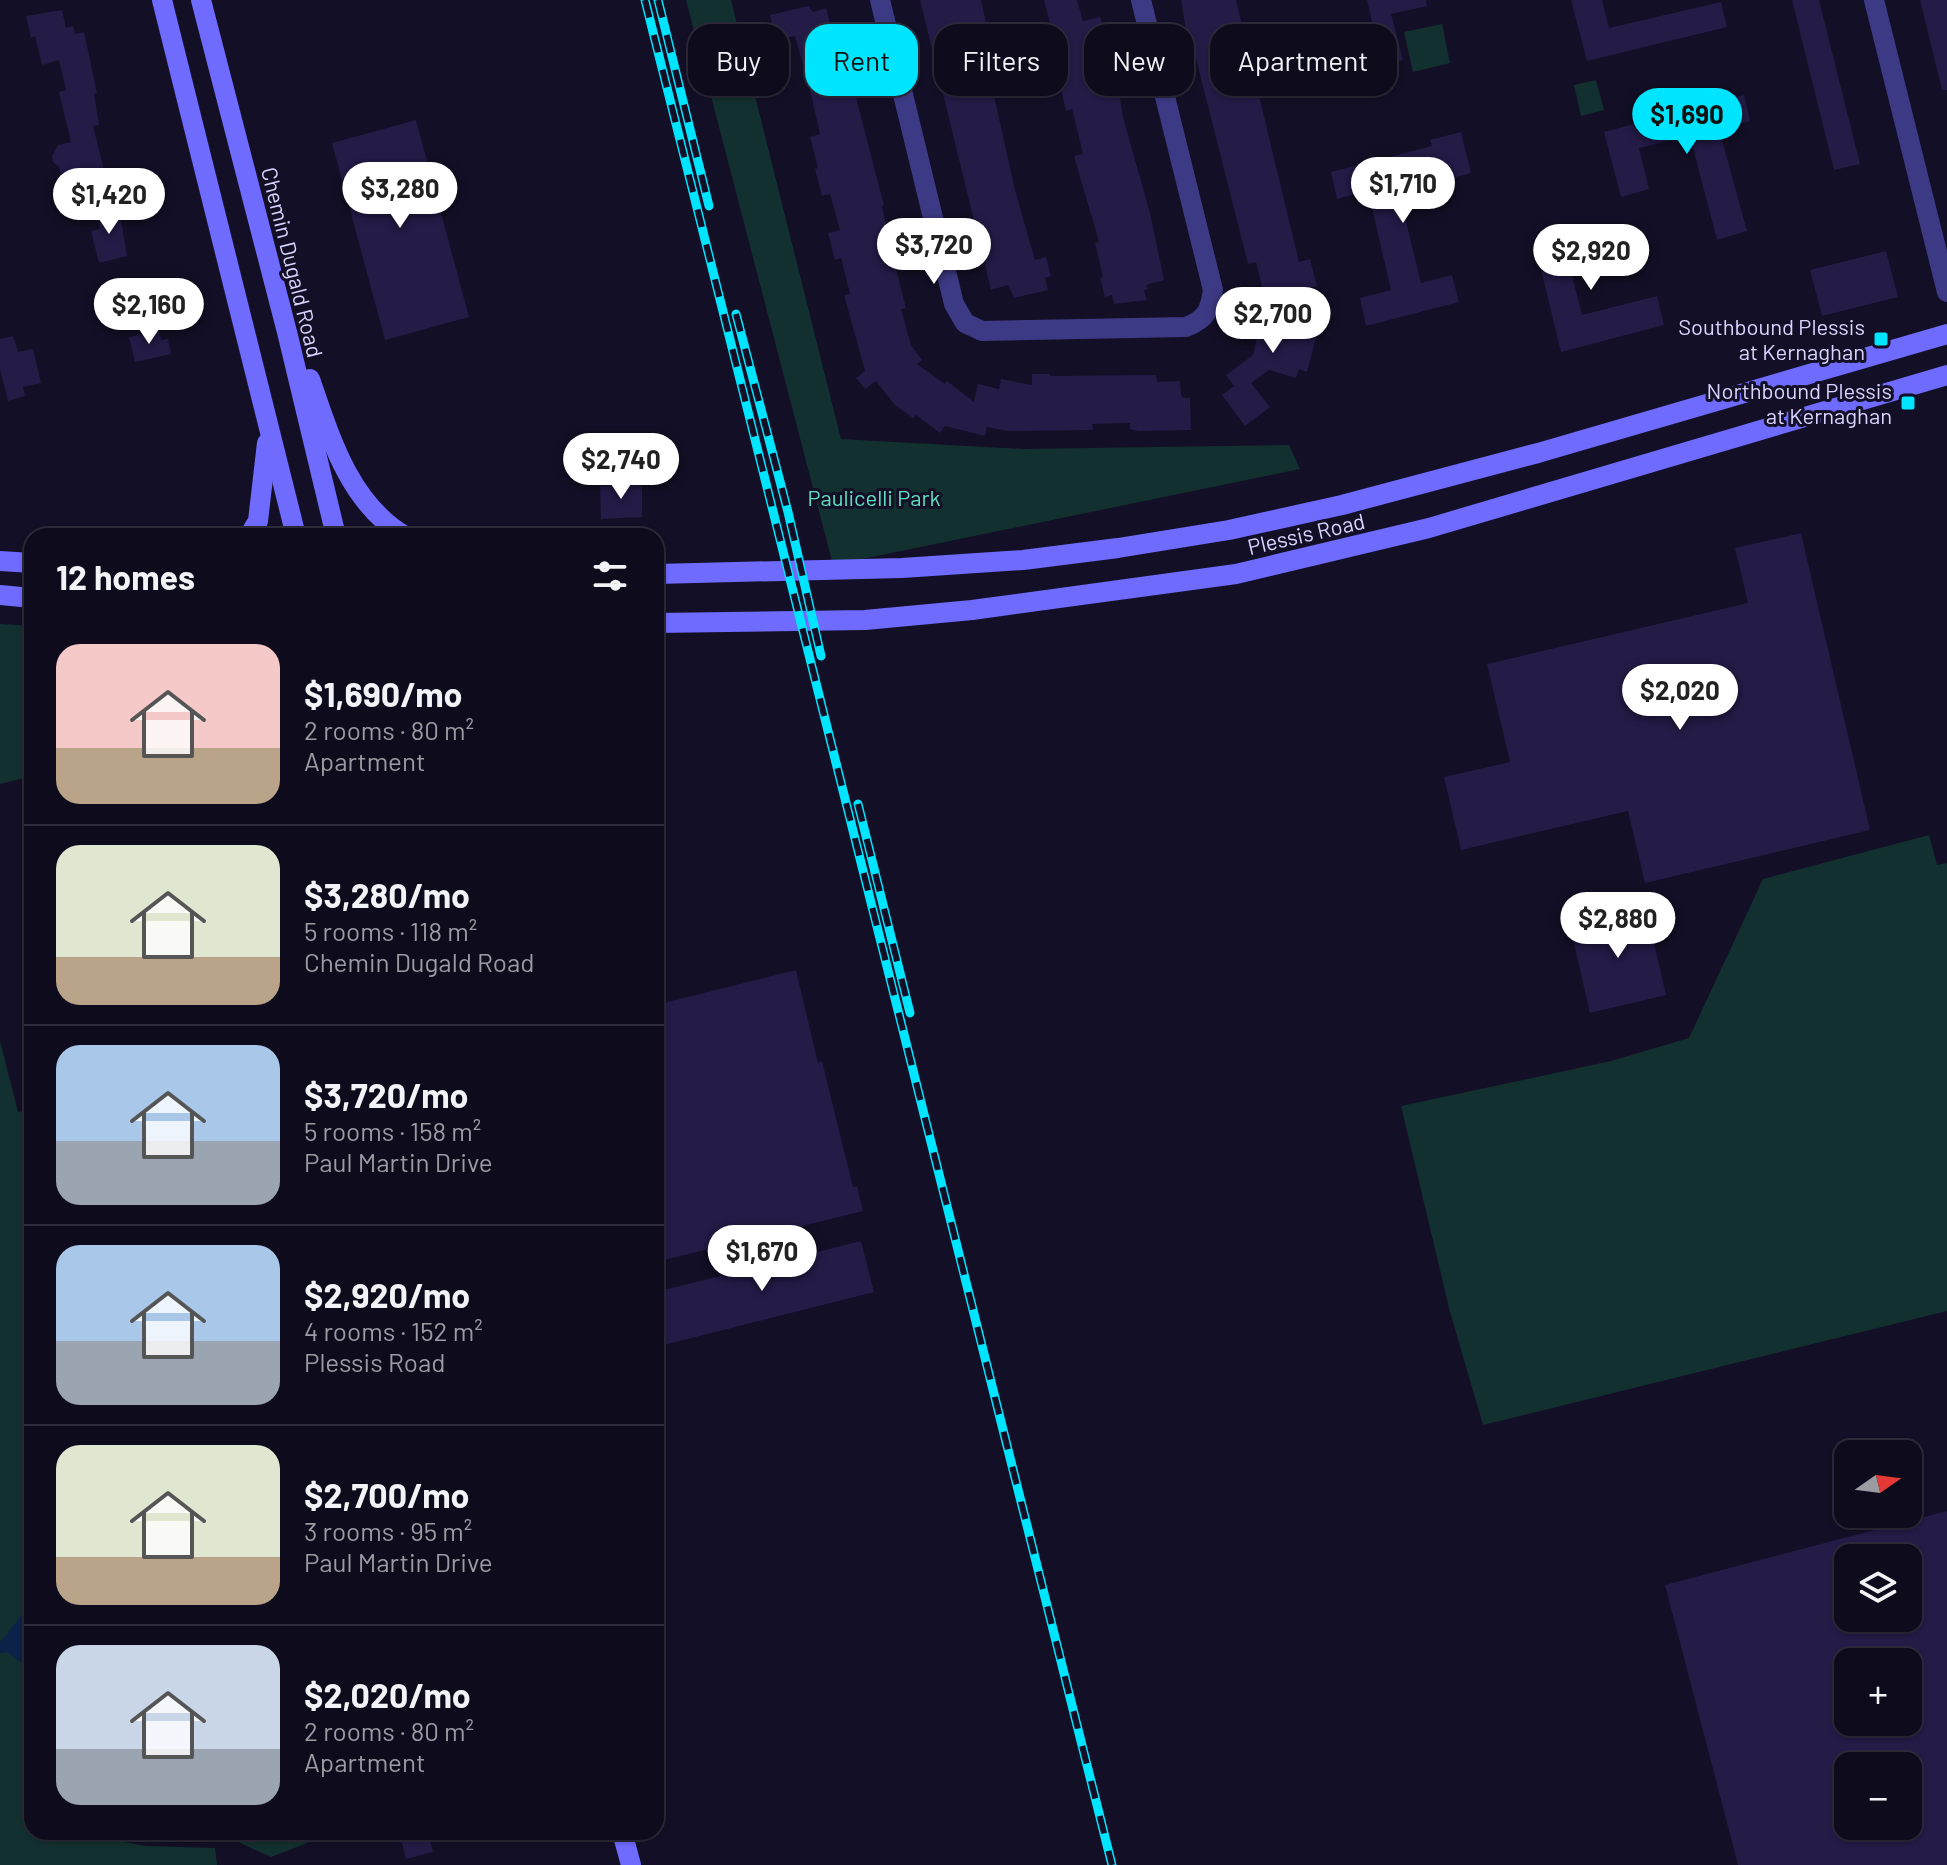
<!DOCTYPE html>
<meta charset="utf-8">
<style>
:root{--surface:#0e0b1c;--page:#1c1929;--text:#f1f3f6;--muted:#9b9ba3;--line:#2e2b3b;--accent:#00e5ff}
body{margin:0;font-family:Barlow,sans-serif;background:var(--page);color:var(--text);height:100vh;display:flex;flex-direction:column;font-size:30px;white-space:nowrap}
*{box-sizing:border-box;margin:0}
p{font-size:26px;color:var(--muted)}
.icon{flex:none;width:44px;height:44px;fill:none;stroke:currentColor;stroke-width:2;stroke-linecap:round;stroke-linejoin:round}
.map{position:relative;flex:1;overflow:hidden}
.drawer{position:absolute;left:24px;top:528px;width:640px;height:1312px;display:flex;flex-direction:column;background:var(--surface);border-radius:24px;box-shadow:0 2px 6px #0004,0 0 0 2px var(--line)}
.drawer>*{flex:none}
.top-card{position:absolute;left:688px;top:24px;width:760px;height:72px;display:flex;gap:16px}
.needle{width:52px;rotate:76deg}
.tools{position:absolute;left:1834px;top:1440px;display:grid;gap:16px}
.tools a{display:grid;place-items:center;width:88px;height:88px;border-radius:16px;background:var(--surface);box-shadow:0 2px 6px #0004,0 0 0 2px var(--line);font-size:40px}
.price{position:absolute;translate:-50% -68px;padding:0 18px;border-radius:28px;background:#fff;color:#222;font-size:26px;line-height:52px;filter:drop-shadow(0 2px 4px #0008)}
.price::after{content:'';position:absolute;left:50%;top:48px;width:24px;height:18px;margin-left:-12px;background:inherit;clip-path:polygon(0 0,100% 0,50% 100%)}
.price.current{background:var(--accent);color:#111}
ul{padding:0;list-style:none}
li{display:flex;align-items:center;gap:24px;height:200px;padding:0 32px}
li+li{border-top:2px solid var(--line)}
li span{display:grid;place-items:center;flex:none;width:224px;height:160px;border-radius:24px;color:#555}
li>.icon{margin-inline-start:auto}
span .icon{width:96px;height:96px;fill:#fffc;stroke-width:1}
li b{font-size:34px}
h2{display:flex;justify-content:space-between;align-items:center;height:96px;padding:0 32px;font-size:34px}
.chip{padding:0 28px;border-radius:24px;background:var(--surface);box-shadow:0 2px 6px #0004,0 0 0 2px var(--line);font-size:28px;line-height:72px}
.chip.current{background:var(--accent);color:#111}
.map>svg:first-child{display:block}
.green{fill:#12302f}
.water{fill:#0c2248}
.building{fill:#241b47;fill-rule:evenodd}
.lines{fill:none;stroke-linecap:round;stroke-linejoin:round}
.street{stroke:#3d3a85;stroke-width:20}
.secondary{stroke:#6f6bff;stroke-width:20}
.rail-casing{stroke:#00e5ff;stroke-width:9}
.rail{stroke:#130f26;stroke-width:6;stroke-dasharray:18;stroke-linecap:butt}
.poi-dot{fill:#00e5ff;stroke:#130f26;stroke-width:3}
.labels{text-anchor:middle;dominant-baseline:central;stroke-width:6;stroke-linejoin:round;paint-order:stroke}
.street-label{font-size:22px;fill:#d9d4ff;stroke:#130f26}
.poi-label{font-size:22px;fill:#d9d4ff;stroke:#130f26;text-anchor:end}
.park-label{font-size:22px;fill:#5fe0c0;stroke:#130f26}
</style>
<div class="map">
<svg width="1947" height="1865" viewBox="0 0 1947 1865">
<rect width="100%" height="100%" fill="#130f26"/>
<!-- green -->
<g class="green">
<polygon points="686,0 731,0 841,439 1024,449 1289,445 1300,469 833,565"/>
<polygon points="1442,24 1450,63 1413,72 1404,32"/>
<polygon points="1596,80 1604,110 1581,116 1574,85"/>
<polygon points="0,624 32,626 32,776 0,784"/>
<polygon points="1929,835 1937,865 1947,863 1947,1311 1483,1425 1450,1312 1401,1106 1611,1061 1689,1038 1763,879"/>
<polygon points="0,1041 18,1112 32,1109 32,1832 128,1832 118,1841 146,1846 215,1848 217,1865 0,1865"/>
<polygon points="232,1832 325,1832 315,1840 271,1857 240,1843"/>
</g>
<!-- water -->
<polygon class="water" points="32,1606 32,1666 19,1661 7,1652 0,1653 0,1642 27,1609"/>
<!-- building -->
<g class="building">
<polygon points="920,0 981,0 1000,85 992,87 1015,190 1035,260 1046,257 1051,276 1045,278 1048,290 1014,298 1008,285 991,290"/>
<polygon points="1044,0 1077,0 1083,21 1100,17 1112,56 1124,121 1150,213 1164,280 1146,285 1148,289 1144,290 1147,300 1114,304 1112,295 1105,297 1100,278 1103,277 1095,243 1099,242 1074,156 1083,154 1072,109 1066,111 1052,48 1047,49 1042,30 1051,28"/>
<polygon points="1181,0 1236,0 1299,262 1310,259 1317,286 1265,299 1256,262 1248,264 1190,35 1187,36"/>
<polygon points="1367,0 1426,0 1427,6 1391,14 1403,60 1309,83 1303,57 1376,39"/>
<polygon points="1571,0 1602,0 1609,28 1721,2 1727,27 1587,61"/>
<polygon points="1792,0 1819,0 1860,164 1834,170"/>
<polygon points="1920,0 1947,0 1947,90 1942,90"/>
<polygon points="808,6 813,12 826,8 832,31 838,29 884,205 882,206 890,246 906,308 901,309 911,345 922,360 917,364 945,384 947,381 974,402 978,384 999,389 1001,379 1032,385 1032,374 1050,374 1050,376 1156,375 1157,382 1180,381 1181,395 1183,398 1190,398 1191,430 1139,431 1130,429 1130,423 1092,424 1093,430 1008,431 987,427 985,436 945,426 940,433 916,415 913,418 895,405 876,381 865,389 856,378 865,371 844,295 850,294 841,258 835,260 828,233 840,230 830,194 822,196 815,169 818,168 810,137 820,134 812,98 795,36 776,40 770,15"/>
<polygon points="62,10 66,28 73,26 75,34 84,32 97,93 94,94 99,125 93,126 105,174 86,178 85,173 62,178 59,167 53,162 52,156 58,145 71,142 59,92 66,90 59,60 42,65 35,36 31,38 26,16"/>
<polygon points="1744,95 1750,121 1719,129 1747,231 1717,240 1690,136 1639,148 1649,189 1621,197 1604,132"/>
<polygon points="416,120 469,317 385,340 332,143"/>
<polygon points="1461,132 1471,173 1441,181 1439,174 1397,184 1421,283 1452,275 1459,302 1366,326 1360,298 1391,290 1368,191 1337,199 1331,172 1432,146 1430,140"/>
<polygon points="119,208 127,256 99,263 91,231 100,229 96,213"/>
<polygon points="1629,225 1635,251 1570,267 1582,315 1657,296 1664,325 1561,352 1536,249"/>
<polygon points="1886,251 1898,297 1822,316 1810,270"/>
<polygon points="1266,300 1315,309 1313,317 1321,319 1307,372 1299,369 1296,378 1269,370 1251,383 1270,407 1245,426 1222,395 1234,386 1226,375 1253,355"/>
<polygon points="159,331 161,340 168,339 171,354 135,362 129,337"/>
<polygon points="13,336 18,352 33,349 41,383 23,387 25,396 8,401 0,370 0,339"/>
<polygon points="642,483 642,517 601,519 600,486"/>
<polygon points="1801,533 1870,830 1645,883 1628,811 1461,850 1444,777 1510,762 1487,664 1748,603 1735,548"/>
<polygon points="1646,908 1666,995 1590,1013 1570,926"/>
<polygon points="796,970 818,1063 822,1061 853,1187 857,1186 863,1211 656,1262 656,1005"/>
<polygon points="861,1241 874,1292 656,1347 656,1292"/>
<path d="M1947,1511V1865H1738L1665,1585ZM1848,1558H1908V1618H1848ZM1848,1662H1908V1722H1848ZM1848,1766H1908V1826H1848Z"/>
<polygon points="399,1832 428,1832 433,1852 406,1859"/>
</g>
<g class="lines">
<!-- street -->
<g class="street">
<path d="M880,0L954,304L965,323L982,331L1186,327C1206,319 1210,311 1213,290L1141,0"/>
<polyline points="1874,0 1947,292"/>
</g>
<!-- secondary -->
<g class="secondary">
<polyline points="162,0 296,536"/>
<polyline points="201,0 287,332 336,536"/>
<path d="M310,379C330,437 349,503 405,536"/>
<polyline points="249,536 258,521 267,443"/>
<polyline points="0,561 32,563"/>
<polyline points="656,574 902,568 1023,560 1118,548 1229,530 1342,505 1538,453 1947,334"/>
<polyline points="0,595 32,598"/>
<polyline points="656,623 865,620 972,610 1236,574 1429,528 1947,375"/>
<polyline points="622,1832 631,1865"/>
</g>
<defs>
<g id="rail">
<polyline points="645,0 1112,1865"/>
<polyline points="658,0 709,206"/>
<polyline points="736,314 788,512 821,656"/>
<polyline points="858,804 910,1013"/>
</g>
</defs>
<!-- rail casing -->
<use href="#rail" class="rail-casing"/>
<!-- rail -->
<use href="#rail" class="rail"/>
</g>
<!-- markers -->
<g class="poi-dot">
<rect x="1873" y="331" width="16" height="16" rx="4"/>
<rect x="1900" y="395" width="16" height="16" rx="4"/>
</g>
<g class="labels">
<!-- street labels -->
<g class="street-label">
<text transform="translate(293 262) rotate(76)">Chemin Dugald Road</text>
<text transform="translate(1306 533) rotate(-13)">Plessis Road</text>
</g>
<!-- poi labels -->
<g class="poi-label">
<text x="1865" y="326">Southbound Plessis<tspan x="1865" dy="25">at Kernaghan</tspan></text>
<text x="1892" y="390">Northbound Plessis<tspan x="1892" dy="25">at Kernaghan</tspan></text>
</g>
<!-- park labels -->
<g class="park-label">
<text x="874" y="497">Paulicelli Park</text>
</g>
</g>
</svg>
<div class="tools">
<a><svg class="needle" viewBox="-14 -14 28 28"><path d="M0-13l5 13h-10z" fill="#e53935"/><path d="M0 13l5-13h-10z" fill="#9b9ba3"/></svg></a>
<a><svg class="icon" aria-label="layers" viewBox="0 0 24 24"><path d="M12 4l9 5-9 5-9-5zM3 14l9 5 9-5"/></svg></a>
<a>+</a>
<a>−</a>
</div>
<b class="price current" style="left:1687px;top:156px">$1,690</b>
<b class="price" style="left:1403px;top:225px">$1,710</b>
<b class="price" style="left:400px;top:230px">$3,280</b>
<b class="price" style="left:109px;top:236px">$1,420</b>
<b class="price" style="left:934px;top:286px">$3,720</b>
<b class="price" style="left:1591px;top:292px">$2,920</b>
<b class="price" style="left:149px;top:346px">$2,160</b>
<b class="price" style="left:1273px;top:355px">$2,700</b>
<b class="price" style="left:621px;top:501px">$2,740</b>
<b class="price" style="left:1680px;top:732px">$2,020</b>
<b class="price" style="left:1618px;top:960px">$2,880</b>
<b class="price" style="left:762px;top:1293px">$1,670</b>
<div class="top-card">
<a class="chip">Buy</a>
<a class="chip current">Rent</a>
<a class="chip">Filters</a>
<a class="chip">New</a>
<a class="chip">Apartment</a>
</div>
<section class="drawer">
<h2>12 homes<svg class="icon" aria-label="filters" viewBox="0 0 24 24"><path d="M4 7h16M4 17h16"/><circle cx="9" cy="7" r="2"/><circle cx="15" cy="17" r="2"/></svg></h2>
<ul>
<li><span style="background:linear-gradient(#f6c9c9 65%,#b9a48a 0)"><svg class="icon" aria-label="home" viewBox="0 0 24 24"><path d="M3 11l9-7 9 7M6 9v11h12V9"/></svg></span><div><b>$1,690/mo</b><p>2 rooms · 80 m²</p><p>Apartment</p></div></li>
<li><span style="background:linear-gradient(#dfe7d0 70%,#b9a48a 0)"><svg class="icon" aria-label="home" viewBox="0 0 24 24"><path d="M3 11l9-7 9 7M6 9v11h12V9"/></svg></span><div><b>$3,280/mo</b><p>5 rooms · 118 m²</p><p>Chemin Dugald Road</p></div></li>
<li><span style="background:linear-gradient(#a9c7e8 60%,#9aa5b1 0)"><svg class="icon" aria-label="home" viewBox="0 0 24 24"><path d="M3 11l9-7 9 7M6 9v11h12V9"/></svg></span><div><b>$3,720/mo</b><p>5 rooms · 158 m²</p><p>Paul Martin Drive</p></div></li>
<li><span style="background:linear-gradient(#a9c7e8 60%,#9aa5b1 0)"><svg class="icon" aria-label="home" viewBox="0 0 24 24"><path d="M3 11l9-7 9 7M6 9v11h12V9"/></svg></span><div><b>$2,920/mo</b><p>4 rooms · 152 m²</p><p>Plessis Road</p></div></li>
<li><span style="background:linear-gradient(#dfe7d0 70%,#b9a48a 0)"><svg class="icon" aria-label="home" viewBox="0 0 24 24"><path d="M3 11l9-7 9 7M6 9v11h12V9"/></svg></span><div><b>$2,700/mo</b><p>3 rooms · 95 m²</p><p>Paul Martin Drive</p></div></li>
<li><span style="background:linear-gradient(#c9d6e8 65%,#9aa5b1 0)"><svg class="icon" aria-label="home" viewBox="0 0 24 24"><path d="M3 11l9-7 9 7M6 9v11h12V9"/></svg></span><div><b>$2,020/mo</b><p>2 rooms · 80 m²</p><p>Apartment</p></div></li>
</ul>
</section>
</div>
